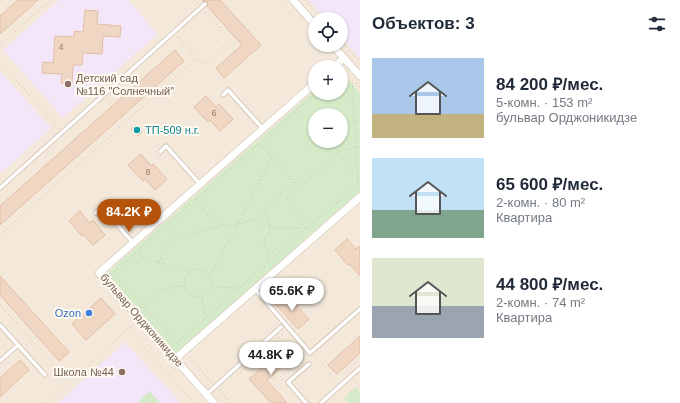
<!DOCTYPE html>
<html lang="ru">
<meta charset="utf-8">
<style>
:root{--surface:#fff;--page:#f2f2f3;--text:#1f2937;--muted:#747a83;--accent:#b45309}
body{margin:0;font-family:Arial,sans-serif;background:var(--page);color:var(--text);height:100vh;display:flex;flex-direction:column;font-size:15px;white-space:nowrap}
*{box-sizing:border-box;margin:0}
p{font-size:13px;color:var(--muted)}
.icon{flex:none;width:22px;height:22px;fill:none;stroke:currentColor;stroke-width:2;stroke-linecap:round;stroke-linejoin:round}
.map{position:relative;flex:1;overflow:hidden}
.side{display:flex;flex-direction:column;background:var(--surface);width:320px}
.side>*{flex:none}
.controls{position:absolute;left:308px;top:12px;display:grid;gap:8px}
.controls a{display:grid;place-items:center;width:40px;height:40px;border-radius:50%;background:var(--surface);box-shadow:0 1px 3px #0004;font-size:20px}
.price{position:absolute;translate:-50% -34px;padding:0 9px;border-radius:14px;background:#fff;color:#222;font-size:13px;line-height:26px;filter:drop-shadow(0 1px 2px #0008)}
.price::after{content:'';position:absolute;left:50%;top:24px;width:12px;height:9px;margin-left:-6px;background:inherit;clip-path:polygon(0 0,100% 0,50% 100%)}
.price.on{background:var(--accent);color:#fff}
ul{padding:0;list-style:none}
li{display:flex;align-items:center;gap:12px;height:100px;padding:0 12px}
li span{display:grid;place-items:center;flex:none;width:112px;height:80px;border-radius:0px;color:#555}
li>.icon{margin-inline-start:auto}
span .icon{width:48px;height:48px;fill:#fffc;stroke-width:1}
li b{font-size:17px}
h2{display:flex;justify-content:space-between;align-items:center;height:48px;padding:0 12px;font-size:17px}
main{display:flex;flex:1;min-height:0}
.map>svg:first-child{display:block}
.residential{fill:#f3e8d9;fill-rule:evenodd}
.education{fill:#f3e6f9}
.green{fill:#d4eac8;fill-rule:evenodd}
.building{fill:#f0d7c3;stroke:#e2bea4}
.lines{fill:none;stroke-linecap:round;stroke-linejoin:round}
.service-casing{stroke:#cebeb0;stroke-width:5}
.minor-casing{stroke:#cebeb0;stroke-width:8}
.path{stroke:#d6baa5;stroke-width:1;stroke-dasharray:1 3;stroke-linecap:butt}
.service{stroke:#fff;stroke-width:3.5}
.minor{stroke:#fff;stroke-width:7}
.education-dot{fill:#8d6e63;stroke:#fefaf1;stroke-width:1.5}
.culture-dot{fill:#0f9aa8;stroke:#fefaf1;stroke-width:1.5}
.shop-dot{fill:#3f7fe0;stroke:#fefaf1;stroke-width:1.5}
.labels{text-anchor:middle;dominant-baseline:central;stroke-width:4;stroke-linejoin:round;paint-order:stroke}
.number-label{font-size:9px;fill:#947c6b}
.education-label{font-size:11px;fill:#785e54;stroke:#fefaf1;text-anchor:start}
.culture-label{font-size:11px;fill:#0d838f;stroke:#fefaf1;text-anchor:start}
.shop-label{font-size:11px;fill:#366cbe;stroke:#fefaf1;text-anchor:end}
.street-label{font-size:11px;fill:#765e4e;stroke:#fefaf1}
</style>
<main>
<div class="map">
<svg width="360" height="403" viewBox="0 0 360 403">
<rect width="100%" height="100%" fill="#fcf6ea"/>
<!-- residential -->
<path class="residential" d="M0,0H360V403H0ZM315,19H341V45H315ZM315,67H341V93H315ZM315,115H341V141H315Z"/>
<!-- education -->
<g class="education">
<polygon points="59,0 128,0 158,34 63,118 3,50"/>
<polygon points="309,0 360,0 360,59 341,37 341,19 325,19"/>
<polygon points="0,71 51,128 0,174"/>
<polygon points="125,342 181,403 58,403"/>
</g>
<!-- green -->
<g class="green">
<path d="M341,71L360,93V191L176,353L107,273L315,90V93H341ZM315,115H341V141H315Z"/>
<polygon points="356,387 360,392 360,403 348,403 344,398"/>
<polygon points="150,391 160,403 137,403"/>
</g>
<!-- building -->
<g class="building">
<polygon points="18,0 38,0 0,34 0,16"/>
<polygon points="202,0 220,0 261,45 224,78 216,68 242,45 207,6 208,4 207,2 203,1"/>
<polygon points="85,10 98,11 97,24 121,26 120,37 103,36 102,54 83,53 82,65 73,65 72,84 61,83 62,74 42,73 43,62 53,63 55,36 74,37 74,31 83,32"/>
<polygon points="175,50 184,61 0,225 0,206"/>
<polygon points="206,96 216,107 219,104 233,119 220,131 210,120 208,122 194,107"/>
<polygon points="136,125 142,132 138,136 131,129"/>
<polygon points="141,154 151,166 153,164 167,179 155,190 145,179 143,181 128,165"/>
<polygon points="80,211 89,223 93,220 105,235 93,245 83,234 82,236 69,221"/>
<polygon points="347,239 356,249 360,246 360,276 350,264 348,265 335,250"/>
<polygon points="0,276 69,352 59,361 0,295"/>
<polygon points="286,294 309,319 298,329 275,304"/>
<polygon points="101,298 115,314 86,340 72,324"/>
<polygon points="360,336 360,353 337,374 328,365"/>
<polygon points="285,347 293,357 267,380 287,403 271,403 249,379"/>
<polygon points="20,360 29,370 0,397 0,378"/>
</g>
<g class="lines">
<defs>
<g id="service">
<polyline points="223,95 228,90 263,129"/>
<polyline points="160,152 166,146 200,184"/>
<polyline points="0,188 205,4"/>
<polyline points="95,213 102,207 133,243"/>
<polyline points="255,289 310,353 360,309"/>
<polyline points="0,325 45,375"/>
<polyline points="0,361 18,345"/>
<polyline points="207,394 281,327"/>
<polyline points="306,403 288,382 309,364"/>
<polyline points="321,403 360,368"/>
</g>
<g id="minor">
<polyline points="293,0 315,25"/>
<polyline points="332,45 344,58 334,67"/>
<polyline points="344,58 360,76"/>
<polyline points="175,359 360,197"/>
<polyline points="214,403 99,273 315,83"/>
</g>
</defs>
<!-- service casing -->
<use href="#service" class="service-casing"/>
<!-- minor casing -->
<use href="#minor" class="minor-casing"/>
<!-- path -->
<g class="path">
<polyline points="194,0 198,4"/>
<polyline points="283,0 287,4"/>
<polyline points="305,0 322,19"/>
<polyline points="0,1 1,0"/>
<polyline points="310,31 315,36"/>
<polyline points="178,37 203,65 231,41 205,12"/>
<polyline points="341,41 360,62"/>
<polyline points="0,45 51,0"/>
<polyline points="0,62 59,129"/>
<polyline points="352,78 358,183"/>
<polyline points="356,83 360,87"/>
<polyline points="298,108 315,127"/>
<polyline points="341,124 360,120"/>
<polyline points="328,141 357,174"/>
<polyline points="259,144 299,187"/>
<polyline points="282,193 310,225"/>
<polyline points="287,198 338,152 360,146"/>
<polyline points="196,199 211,220 222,225"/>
<polyline points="265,209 271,228 264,241 269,261"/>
<polyline points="254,220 271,228 307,228"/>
<polyline points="0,235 196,59"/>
<polyline points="135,254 159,262"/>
<circle cx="198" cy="283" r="14"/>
<polyline points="190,273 159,262 164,250 172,241 192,233 223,226 237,224 254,220 294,181"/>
<polyline points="210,276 272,158"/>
<polyline points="212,287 238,288"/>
<polyline points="202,297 205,318"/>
<polyline points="0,305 31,340"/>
<polyline points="144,307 160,292 174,286 184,286"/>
<polyline points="129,330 194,403"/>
<polyline points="177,343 360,182"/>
<polyline points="26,345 31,340 70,382"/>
<polyline points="179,346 113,273 316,93"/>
<polyline points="316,356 315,356 338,382"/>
<polyline points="189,357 211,382"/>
<polyline points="237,375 285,333"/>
<polyline points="282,380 280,377 304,355"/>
<polyline points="353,380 360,387"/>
<polyline points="219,390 230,403"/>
<polyline points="47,403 134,324"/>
</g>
<!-- service -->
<use href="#service" class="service"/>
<!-- minor -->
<use href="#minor" class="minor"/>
</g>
<!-- markers -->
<g class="education-dot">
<circle cx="68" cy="84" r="4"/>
<circle cx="122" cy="372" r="4"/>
</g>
<circle class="culture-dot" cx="137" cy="130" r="4"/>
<circle class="shop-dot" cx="89" cy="313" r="4"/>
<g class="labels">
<!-- number labels -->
<g class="number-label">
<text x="61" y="47">4</text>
<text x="214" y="113">6</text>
<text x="148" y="172">8</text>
</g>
<!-- education labels -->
<g class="education-label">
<text x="76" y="78">Детский сад<tspan x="76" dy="13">№116 "Солнечный"</tspan></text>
<text x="114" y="372" text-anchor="end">Школа №44</text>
</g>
<!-- culture labels -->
<g class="culture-label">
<text x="145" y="130">ТП-509 н.г.</text>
</g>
<!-- shop labels -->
<g class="shop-label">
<text x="81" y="313">Ozon</text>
</g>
<!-- street labels -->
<g class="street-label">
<text transform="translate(142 320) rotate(49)">бульвар Орджоникидзе</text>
</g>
</g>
</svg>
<div class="controls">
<a><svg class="icon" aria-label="locate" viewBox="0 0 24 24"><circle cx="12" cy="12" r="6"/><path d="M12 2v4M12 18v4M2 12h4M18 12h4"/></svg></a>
<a>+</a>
<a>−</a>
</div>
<b class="price on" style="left:129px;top:233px">84.2K ₽</b>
<b class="price" style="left:292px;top:312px">65.6K ₽</b>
<b class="price" style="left:271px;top:376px">44.8K ₽</b>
</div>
<section class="side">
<h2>Объектов: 3<svg class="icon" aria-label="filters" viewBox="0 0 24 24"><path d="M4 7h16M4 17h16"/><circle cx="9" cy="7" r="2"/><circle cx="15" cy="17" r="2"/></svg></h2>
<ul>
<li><span style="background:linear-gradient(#a9c7e8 70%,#c2b280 0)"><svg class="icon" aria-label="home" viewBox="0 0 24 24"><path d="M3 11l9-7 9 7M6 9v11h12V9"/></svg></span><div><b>84 200 ₽/мес.</b><p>5-комн. · 153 m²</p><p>бульвар Орджоникидзе</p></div></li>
<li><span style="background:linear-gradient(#bfe0f5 65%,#7fa58c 0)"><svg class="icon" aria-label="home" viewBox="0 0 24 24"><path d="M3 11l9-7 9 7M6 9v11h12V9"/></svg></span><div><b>65 600 ₽/мес.</b><p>2-комн. · 80 m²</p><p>Квартира</p></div></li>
<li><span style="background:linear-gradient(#dfe7d0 60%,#9aa5b1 0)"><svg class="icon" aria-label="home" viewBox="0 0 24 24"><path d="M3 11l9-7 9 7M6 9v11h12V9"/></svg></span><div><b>44 800 ₽/мес.</b><p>2-комн. · 74 m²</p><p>Квартира</p></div></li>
</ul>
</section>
</main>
